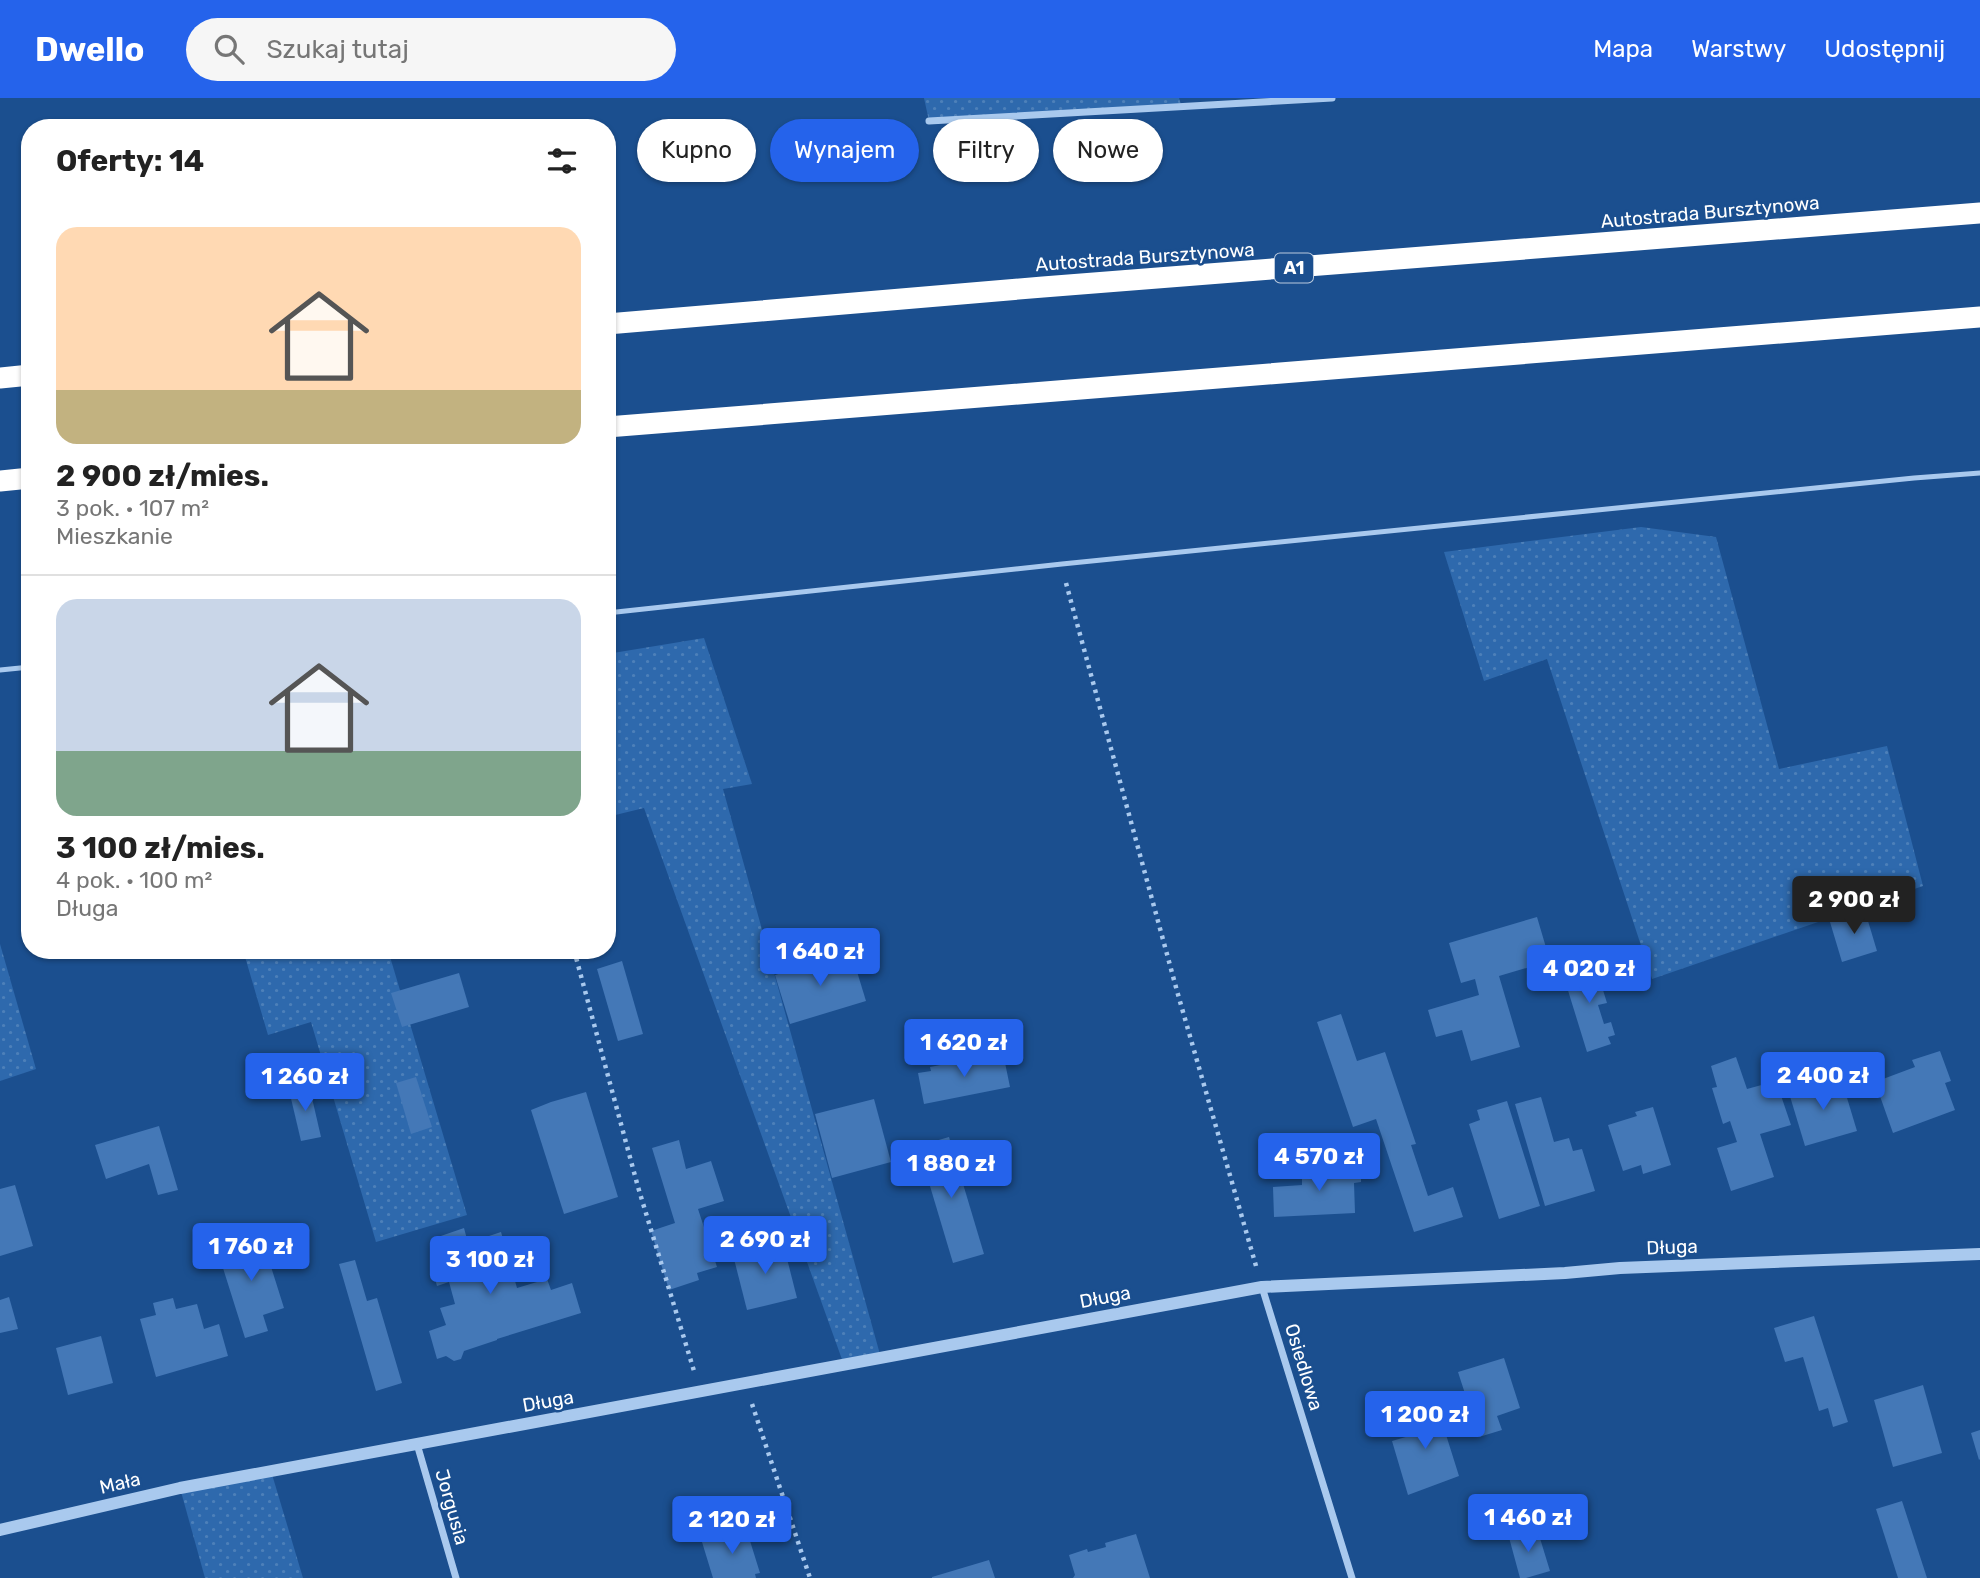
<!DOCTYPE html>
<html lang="pl">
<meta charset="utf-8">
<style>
:root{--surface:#fff;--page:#f6f6f6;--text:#222;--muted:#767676;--line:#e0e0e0;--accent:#2563eb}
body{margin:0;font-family:Rubik,sans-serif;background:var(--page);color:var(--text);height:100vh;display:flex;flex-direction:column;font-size:26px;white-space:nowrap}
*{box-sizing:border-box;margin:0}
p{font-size:23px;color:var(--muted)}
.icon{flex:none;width:38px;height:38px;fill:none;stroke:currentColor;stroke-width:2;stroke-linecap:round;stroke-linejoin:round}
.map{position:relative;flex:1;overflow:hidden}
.sheet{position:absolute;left:21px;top:21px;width:595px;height:840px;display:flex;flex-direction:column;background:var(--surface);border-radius:28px;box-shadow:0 2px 5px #0004}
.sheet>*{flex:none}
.hud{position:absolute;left:637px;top:21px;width:665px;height:63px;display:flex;gap:14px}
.price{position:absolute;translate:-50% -60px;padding:0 16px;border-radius:7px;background:var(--accent);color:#fff;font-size:23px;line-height:46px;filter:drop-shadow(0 2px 4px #0008)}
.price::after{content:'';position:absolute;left:50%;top:42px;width:21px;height:16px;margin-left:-10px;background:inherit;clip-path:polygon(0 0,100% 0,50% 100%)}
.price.selected{background:#222;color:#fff}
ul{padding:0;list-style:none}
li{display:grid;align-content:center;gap:14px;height:371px;padding:0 35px}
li+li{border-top:2px solid var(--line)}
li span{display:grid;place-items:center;height:217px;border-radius:21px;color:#555}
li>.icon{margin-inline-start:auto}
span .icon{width:126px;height:126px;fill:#fffc;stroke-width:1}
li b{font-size:30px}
h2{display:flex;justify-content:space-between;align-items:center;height:84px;padding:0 35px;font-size:30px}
.pill{padding:0 24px;border-radius:32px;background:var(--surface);box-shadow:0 2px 5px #0004;font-size:24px;line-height:63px}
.pill.selected{background:var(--accent);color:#fff}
header{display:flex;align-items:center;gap:42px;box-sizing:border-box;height:98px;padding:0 35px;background:var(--accent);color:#fff}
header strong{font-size:33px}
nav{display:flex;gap:38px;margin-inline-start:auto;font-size:24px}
.search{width:490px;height:63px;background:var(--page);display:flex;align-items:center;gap:18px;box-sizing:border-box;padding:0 24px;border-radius:38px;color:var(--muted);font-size:26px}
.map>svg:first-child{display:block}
.grass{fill:url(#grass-dots)}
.building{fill:#4478b7}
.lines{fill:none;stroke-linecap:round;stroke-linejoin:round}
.path{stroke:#a9c9ee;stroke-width:4.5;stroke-dasharray:3.5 5;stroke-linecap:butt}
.service{stroke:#a9c9ee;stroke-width:5}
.minor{stroke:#a9c9ee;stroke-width:7}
.tertiary{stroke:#a9c9ee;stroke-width:12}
.motorway{stroke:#fff;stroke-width:21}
.labels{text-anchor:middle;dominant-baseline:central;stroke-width:5;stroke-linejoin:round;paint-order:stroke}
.shield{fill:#1b4f8f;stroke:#bbcadd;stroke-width:2}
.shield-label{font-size:18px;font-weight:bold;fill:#fff}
.street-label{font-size:19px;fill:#fff;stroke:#1b4f8f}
</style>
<header>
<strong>Dwello</strong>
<div class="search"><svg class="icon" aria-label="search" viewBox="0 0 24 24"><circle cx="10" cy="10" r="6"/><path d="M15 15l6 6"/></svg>Szukaj tutaj</div>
<nav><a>Mapa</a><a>Warstwy</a><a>Udostępnij</a></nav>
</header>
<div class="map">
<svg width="1980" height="1480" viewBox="0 0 1980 1480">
<defs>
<pattern id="grass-dots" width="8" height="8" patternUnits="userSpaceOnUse" patternTransform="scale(1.75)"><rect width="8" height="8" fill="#2e69ad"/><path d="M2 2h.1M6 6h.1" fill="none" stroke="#4d80b9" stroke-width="1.8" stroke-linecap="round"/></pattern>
</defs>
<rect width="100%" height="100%" fill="#1b4f8f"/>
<!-- grass -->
<g class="grass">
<polygon points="924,0 1179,0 1182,10 929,23"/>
<polygon points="1641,429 1716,439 1779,671 1887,648 1923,788 1652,881 1547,561 1484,583 1444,454"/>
<polygon points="704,540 752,686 723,691 881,1260 844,1267 644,710 607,719 607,556"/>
<polygon points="0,846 36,971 0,983"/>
<polygon points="243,852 388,852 467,1117 376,1144 311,924 268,937"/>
<polygon points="271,1373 303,1480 205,1480 180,1390"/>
</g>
<!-- building -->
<g class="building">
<polygon points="1865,813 1877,853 1842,864 1830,824"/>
<polygon points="1537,819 1550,863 1499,878 1520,949 1471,963 1462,932 1436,939 1428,912 1479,897 1475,881 1461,885 1449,845"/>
<polygon points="851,854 866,903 790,926 775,877"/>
<polygon points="622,863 643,936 618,943 597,871"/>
<polygon points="1594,863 1607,905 1598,907 1604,926 1611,924 1615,937 1608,939 1611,946 1587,954 1562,873"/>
<polygon points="459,875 469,909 402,929 391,895"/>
<polygon points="1341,916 1357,963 1385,954 1416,1046 1411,1047 1428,1098 1453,1089 1463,1119 1414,1134 1376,1021 1353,1029 1317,924"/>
<polygon points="1940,953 1951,983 1945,985 1955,1012 1893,1035 1875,984 1915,969 1912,962"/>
<polygon points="1003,955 1010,989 924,1006 918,975 931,973 930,969"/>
<polygon points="1736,959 1747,991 1776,983 1791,1027 1760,1036 1774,1079 1731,1093 1717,1050 1737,1044 1730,1023 1723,1026 1712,990 1717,989 1711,968"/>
<polygon points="416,979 432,1029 411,1036 396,985"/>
<polygon points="1841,980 1857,1033 1805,1048 1789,995"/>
<polygon points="309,987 321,1039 301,1043 289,992"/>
<polygon points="586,994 618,1099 564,1116 531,1012 551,1004"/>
<polygon points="1541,999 1554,1044 1569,1040 1573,1053 1582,1051 1595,1093 1545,1108 1515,1006"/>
<polygon points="874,1001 891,1064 832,1080 815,1016"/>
<polygon points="1507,1003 1540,1108 1499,1121 1469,1026 1480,1022 1477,1012"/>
<polygon points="1653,1009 1671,1067 1643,1076 1641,1067 1623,1073 1608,1027 1637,1018 1635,1014"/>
<polygon points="159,1028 178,1092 158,1097 149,1066 106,1081 95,1047"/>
<polygon points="949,1039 984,1156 953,1165 918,1048"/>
<polygon points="679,1042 686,1071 711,1063 724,1103 698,1111 717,1169 697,1175 699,1182 669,1192 651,1133 675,1125 652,1050"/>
<polygon points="1353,1067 1353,1073 1361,1072 1361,1084 1354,1085 1355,1115 1274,1119 1273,1089 1302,1087 1302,1070"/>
<polygon points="15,1087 33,1148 0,1158 0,1091"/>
<polygon points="464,1130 468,1145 501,1134 517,1190 547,1181 551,1192 572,1185 581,1215 497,1241 497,1242 464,1253 461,1261 454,1263 446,1258 437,1261 429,1233 446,1227 440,1210 455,1206 449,1184 437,1188 432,1170 444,1167 435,1140"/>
<polygon points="261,1137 284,1210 263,1217 268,1233 245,1240 217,1151"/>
<polygon points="783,1145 797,1200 747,1212 733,1157"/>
<polygon points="355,1162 367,1203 377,1200 402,1285 376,1293 339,1166"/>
<polygon points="9,1199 18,1231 0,1235 0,1202"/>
<polygon points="173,1200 176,1211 197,1206 204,1231 219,1226 228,1258 156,1279 140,1221 156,1217 153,1205"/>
<polygon points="1814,1218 1848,1324 1833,1329 1828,1310 1819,1313 1803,1259 1785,1264 1774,1230"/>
<polygon points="101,1238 113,1285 68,1297 56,1250"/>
<polygon points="1504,1260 1520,1310 1497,1318 1502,1332 1479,1339 1458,1274"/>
<polygon points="1923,1287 1942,1355 1893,1369 1874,1302"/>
<polygon points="1436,1305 1459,1378 1408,1397 1392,1343 1409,1338 1403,1321 1415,1318 1414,1312"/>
<polygon points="1980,1332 1980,1361 1979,1362 1971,1335"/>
<polygon points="1902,1403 1927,1480 1898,1480 1876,1411"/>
<polygon points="1520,1429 1523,1441 1539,1437 1550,1473 1526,1480 1520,1480 1507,1432"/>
<polygon points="746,1430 760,1475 755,1476 756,1480 713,1480 702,1444"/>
<polygon points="1136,1436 1150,1480 1073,1480 1075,1477 1069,1457 1087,1451 1088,1454 1106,1449 1105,1445"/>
<polygon points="989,1462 995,1480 932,1480 932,1479"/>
</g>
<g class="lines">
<!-- path -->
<g class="path">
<polyline points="1066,485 1177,893 1256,1168"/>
<polyline points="574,852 638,1089 694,1273"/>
<polyline points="752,1306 810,1480"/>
</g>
<!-- service -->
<g class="service">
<polyline points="607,515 1062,466 1914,380 1980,375"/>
<polyline points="0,572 30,569"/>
</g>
<!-- minor -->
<g class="minor">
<polyline points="929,23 1332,0"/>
<polyline points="1262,1189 1352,1480"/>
<polyline points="417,1346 456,1480"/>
</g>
<!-- tertiary -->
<polyline class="tertiary" points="0,1432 180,1390 1262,1189 1565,1175 1620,1170 1980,1156"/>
<!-- motorway -->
<g class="motorway">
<polyline points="607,226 1043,189 1980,115"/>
<polyline points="0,280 30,277"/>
<polyline points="607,329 1980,219"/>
<polyline points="0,383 30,380"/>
</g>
</g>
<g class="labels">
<!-- shield labels -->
<rect class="shield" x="1275" y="155.5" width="38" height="29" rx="5"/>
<g class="shield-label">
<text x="1294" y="170">A1</text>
</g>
<!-- street labels -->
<g class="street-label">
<text transform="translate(1710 114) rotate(-5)">Autostrada Bursztynowa</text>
<text transform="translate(1145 159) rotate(-4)">Autostrada Bursztynowa</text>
<text transform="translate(1672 1149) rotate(-2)">Długa</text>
<text transform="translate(1105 1199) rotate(-11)">Długa</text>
<text transform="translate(1304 1269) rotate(73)">Osiedlowa</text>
<text transform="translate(548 1303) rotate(-10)">Długa</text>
<text transform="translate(120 1385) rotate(-13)">Mała</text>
<text transform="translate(452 1409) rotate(74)">Jorgusia</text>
</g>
</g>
</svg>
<b class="price selected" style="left:1854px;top:838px">2 900 zł</b>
<b class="price" style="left:820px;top:890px">1 640 zł</b>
<b class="price" style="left:1589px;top:907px">4 020 zł</b>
<b class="price" style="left:964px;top:981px">1 620 zł</b>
<b class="price" style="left:1823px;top:1014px">2 400 zł</b>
<b class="price" style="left:305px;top:1015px">1 260 zł</b>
<b class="price" style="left:1319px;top:1095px">4 570 zł</b>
<b class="price" style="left:951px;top:1102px">1 880 zł</b>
<b class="price" style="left:765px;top:1178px">2 690 zł</b>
<b class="price" style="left:251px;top:1185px">1 760 zł</b>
<b class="price" style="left:490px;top:1198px">3 100 zł</b>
<b class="price" style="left:1425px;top:1353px">1 200 zł</b>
<b class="price" style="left:1528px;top:1456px">1 460 zł</b>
<b class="price" style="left:732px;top:1458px">2 120 zł</b>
<div class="hud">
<a class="pill">Kupno</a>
<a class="pill selected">Wynajem</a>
<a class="pill">Filtry</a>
<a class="pill">Nowe</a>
</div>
<section class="sheet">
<h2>Oferty: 14<svg class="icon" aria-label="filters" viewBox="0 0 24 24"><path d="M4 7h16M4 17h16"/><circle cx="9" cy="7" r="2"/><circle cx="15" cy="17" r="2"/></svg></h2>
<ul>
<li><span style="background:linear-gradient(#ffd9b3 75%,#c2b280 0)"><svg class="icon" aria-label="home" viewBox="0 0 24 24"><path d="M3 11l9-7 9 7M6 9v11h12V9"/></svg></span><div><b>2 900 zł/mies.</b><p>3 pok. · 107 m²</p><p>Mieszkanie</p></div></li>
<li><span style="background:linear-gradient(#c9d6e8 70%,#7fa58c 0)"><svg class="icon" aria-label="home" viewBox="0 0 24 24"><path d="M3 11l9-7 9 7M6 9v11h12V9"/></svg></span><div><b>3 100 zł/mies.</b><p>4 pok. · 100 m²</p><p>Długa</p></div></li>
</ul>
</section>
</div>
